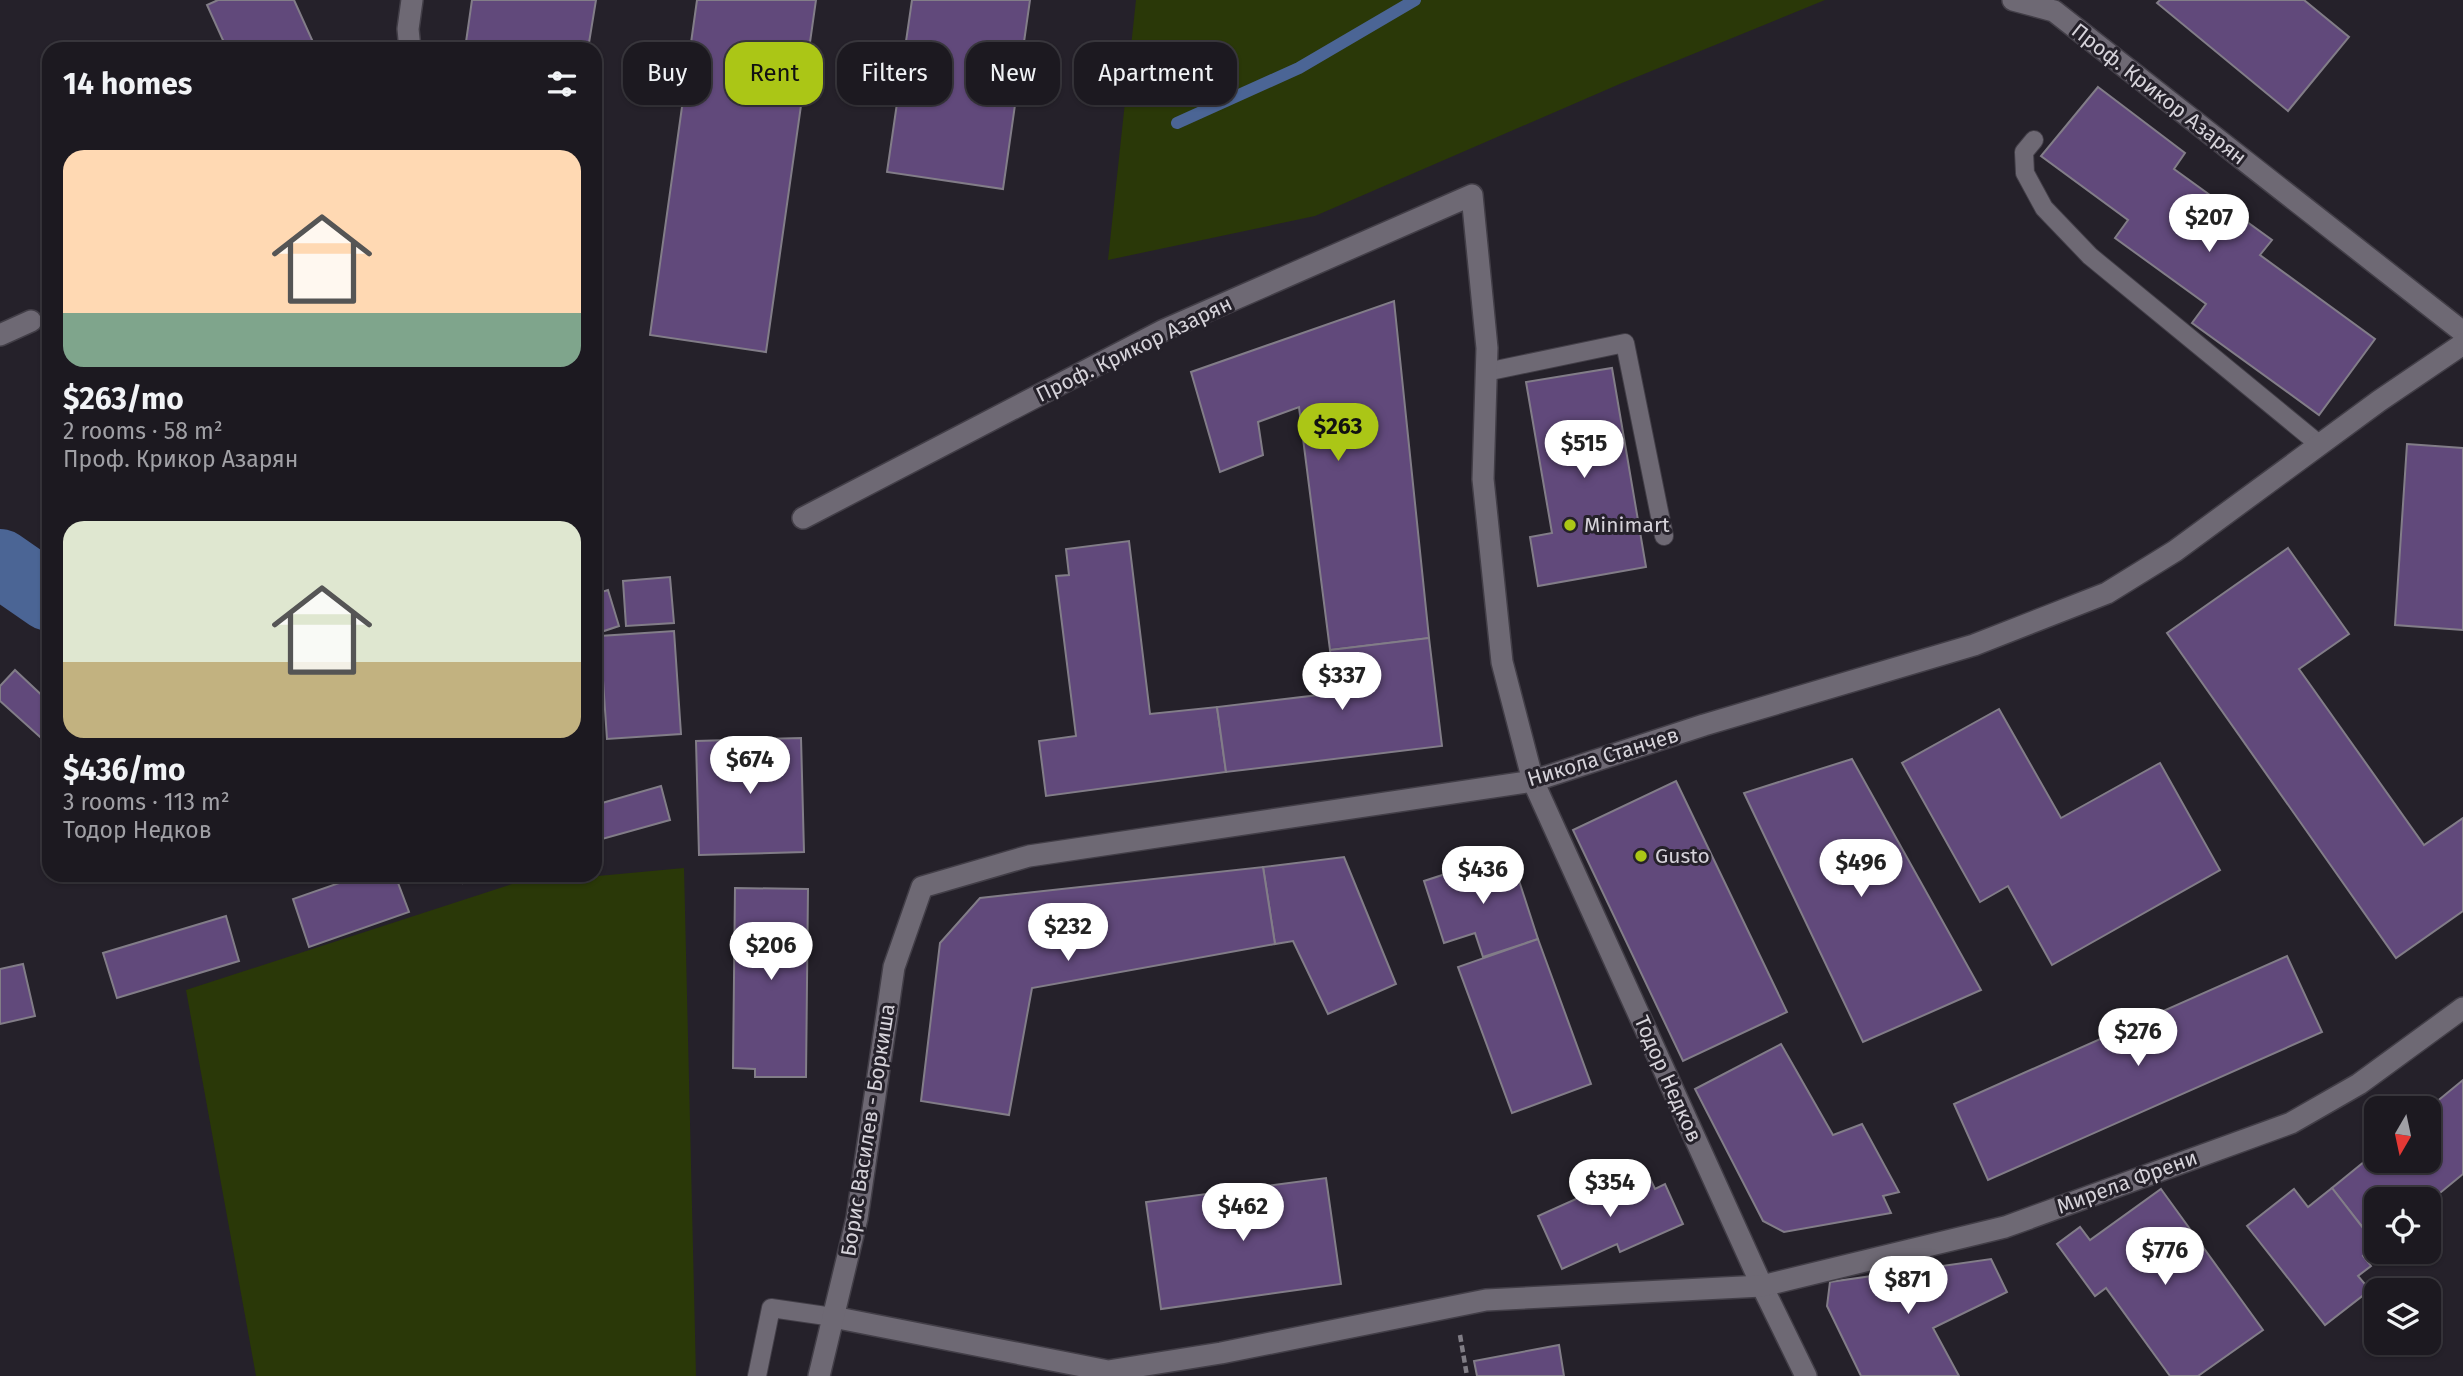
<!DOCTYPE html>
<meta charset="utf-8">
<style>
:root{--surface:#1c1920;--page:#252229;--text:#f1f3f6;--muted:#a0a0a5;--line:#3a383e;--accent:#abc616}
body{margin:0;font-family:"Fira Sans",sans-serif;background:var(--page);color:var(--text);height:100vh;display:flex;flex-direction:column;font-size:26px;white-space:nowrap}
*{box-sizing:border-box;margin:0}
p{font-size:23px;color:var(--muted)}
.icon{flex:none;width:38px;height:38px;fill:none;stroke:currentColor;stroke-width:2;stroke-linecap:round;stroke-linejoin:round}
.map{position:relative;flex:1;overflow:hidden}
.panel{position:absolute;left:42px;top:42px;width:560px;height:840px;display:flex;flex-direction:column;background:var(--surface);border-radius:21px;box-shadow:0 2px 5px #0004,0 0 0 2px var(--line)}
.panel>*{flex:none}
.top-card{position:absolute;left:623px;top:42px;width:665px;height:63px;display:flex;gap:14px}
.needle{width:46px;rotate:189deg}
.buttons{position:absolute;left:2364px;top:1096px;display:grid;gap:14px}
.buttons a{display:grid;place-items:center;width:77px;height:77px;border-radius:14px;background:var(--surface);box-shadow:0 2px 5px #0004,0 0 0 2px var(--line);font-size:35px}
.price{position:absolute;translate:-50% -60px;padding:0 16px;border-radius:24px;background:#fff;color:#222;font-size:23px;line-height:46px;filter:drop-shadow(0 2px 4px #0008)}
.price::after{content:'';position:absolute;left:50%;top:42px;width:21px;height:16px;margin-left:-10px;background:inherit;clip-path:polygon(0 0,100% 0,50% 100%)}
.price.selected{background:var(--accent);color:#111}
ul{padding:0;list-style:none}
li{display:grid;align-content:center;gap:14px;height:371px;padding:0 21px}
li span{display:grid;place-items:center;height:217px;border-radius:21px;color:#555}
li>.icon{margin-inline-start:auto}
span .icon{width:126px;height:126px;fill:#fffc;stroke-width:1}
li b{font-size:30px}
h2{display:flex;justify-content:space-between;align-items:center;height:84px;padding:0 21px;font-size:30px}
.pill{padding:0 24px;border-radius:21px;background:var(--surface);box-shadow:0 2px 5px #0004,0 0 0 2px var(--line);font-size:24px;line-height:63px}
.pill.selected{background:var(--accent);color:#111}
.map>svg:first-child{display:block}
.green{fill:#2a3808}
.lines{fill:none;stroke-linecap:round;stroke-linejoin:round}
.stream{stroke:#4b6595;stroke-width:12}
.river{stroke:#4b6595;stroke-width:68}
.building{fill:#61497b;stroke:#827d88;stroke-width:2}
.lane-casing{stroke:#423e47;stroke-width:20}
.street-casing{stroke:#423e47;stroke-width:24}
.path{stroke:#807d85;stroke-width:4.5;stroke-dasharray:7 3.5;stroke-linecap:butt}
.lane{stroke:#6e6974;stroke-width:18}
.street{stroke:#6e6974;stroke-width:21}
.poi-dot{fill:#abc616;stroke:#25212a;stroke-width:2.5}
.labels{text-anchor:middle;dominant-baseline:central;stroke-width:6;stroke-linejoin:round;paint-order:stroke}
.street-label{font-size:21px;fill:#d6d3da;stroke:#25212a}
.poi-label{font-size:21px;fill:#d6d3da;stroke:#25212a;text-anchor:start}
</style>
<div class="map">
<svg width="2463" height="1376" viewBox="0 0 2463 1376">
<rect width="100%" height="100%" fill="#25212a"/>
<!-- green -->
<g class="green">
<polygon points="1136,0 1825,0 1622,83 1315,216 1108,260"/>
<polygon points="684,868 696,1376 256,1376 186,990 512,884"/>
</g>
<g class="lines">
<!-- stream -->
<polyline class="stream" points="1177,123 1299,68 1415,0"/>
<!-- river -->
<polyline class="river" points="0,563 49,597"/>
</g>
<!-- building -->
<g class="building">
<polygon points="218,0 294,0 313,42 298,49 227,49 207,5"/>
<polygon points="472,0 596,0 588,49 465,49"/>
<polygon points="697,0 816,0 766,352 650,335"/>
<polygon points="912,0 1030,0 1003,189 887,172"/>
<polygon points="2160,0 2304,0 2349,37 2288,111 2157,3"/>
<polygon points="2098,87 2185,153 2174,169 2272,240 2260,255 2375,339 2319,415 2192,323 2206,304 2115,238 2128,220 2041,156"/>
<polygon points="1394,301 1429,638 1330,650 1299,407 1258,422 1263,455 1220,472 1191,372"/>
<polygon points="1612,368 1646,567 1538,586 1530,537 1552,533 1526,382"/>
<polygon points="2407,444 2463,448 2463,630 2395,625"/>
<polygon points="1129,541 1150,714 1217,707 1226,772 1046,796 1039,741 1076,736 1056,576 1069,575 1066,549"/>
<polygon points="2288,548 2349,634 2299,669 2424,845 2463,818 2463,911 2396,958 2167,633"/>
<polygon points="670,577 674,623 626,626 623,581"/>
<polygon points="608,590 619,626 595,634 595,594"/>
<polygon points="674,631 681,734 607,739 600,636"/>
<polygon points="1429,638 1442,746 1226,772 1217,707 1335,693 1330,650"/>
<polygon points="15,670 49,702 49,745 0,701 0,686"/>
<polygon points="1999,709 2061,818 2160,763 2220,870 2052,965 2008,886 1980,902 1902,763"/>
<polygon points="801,738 804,852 699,855 696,741"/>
<polygon points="1852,759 1981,990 1863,1042 1744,793"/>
<polygon points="1676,781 1787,1012 1683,1061 1573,830"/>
<polygon points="661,786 670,820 595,841 595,805"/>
<polygon points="1510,853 1538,939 1483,957 1475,933 1444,943 1424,881"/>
<polygon points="1344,857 1396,984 1328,1014 1293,941 1275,944 1263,867"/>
<polygon points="1263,867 1275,944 1032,988 1009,1115 921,1101 940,943 980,898"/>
<polygon points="362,875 395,875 409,912 309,947 293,899"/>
<polygon points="461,875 489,875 463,883"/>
<polygon points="735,888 808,889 806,1077 755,1077 755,1069 733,1068"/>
<polygon points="226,916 239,961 117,998 103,953"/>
<polygon points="1538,939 1591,1084 1512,1113 1458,967"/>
<polygon points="2287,956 2322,1032 1988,1180 1954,1104"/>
<polygon points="23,964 35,1016 0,1024 0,969"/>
<polygon points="1781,1044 1833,1135 1862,1124 1899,1192 1883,1196 1891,1213 1784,1232 1763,1221 1695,1089"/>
<polygon points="2463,1080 2463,1174 2429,1202 2429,1199 2376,1199 2376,1244 2332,1188 2376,1152 2376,1160 2429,1160 2429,1108"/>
<polygon points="1645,1168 1655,1189 1665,1184 1683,1224 1620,1252 1617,1244 1562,1269 1538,1216"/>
<polygon points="1326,1178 1341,1284 1161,1309 1146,1202"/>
<polygon points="2332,1188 2376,1245 2363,1256 2371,1266 2358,1276 2370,1290 2325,1325 2247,1226 2294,1189 2308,1207"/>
<polygon points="2161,1189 2263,1330 2198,1376 2170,1376 2106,1288 2095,1296 2057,1244 2080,1227 2090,1240"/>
<polygon points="1991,1259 2007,1292 1933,1328 1959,1376 1861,1376 1827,1306 1830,1282"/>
<polygon points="1559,1345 1564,1376 1477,1376 1474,1361"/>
</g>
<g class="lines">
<defs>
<g id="lane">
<polyline points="2034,140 2024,152 2025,173 2044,208 2090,256 2320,445"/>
<polyline points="1486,372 1625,343 1664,536"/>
<polyline points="757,1376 771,1308 833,1317"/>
</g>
<g id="street">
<polyline points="2013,0 2054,11 2463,332"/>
<polyline points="410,49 408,29 412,0"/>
<polyline points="0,335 31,321"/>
<polyline points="803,518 1164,330 1472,195 1487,348 1483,479 1502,662 1533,781 1762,1286 1806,1376"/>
<polyline points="833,1317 1108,1371 1221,1353 1486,1300 1762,1286 2005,1227 2291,1123 2359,1084 2463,1008"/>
<polyline points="819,1376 857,1218 894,967 922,887 1029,856 1533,781 1704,725 1974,645 2107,593 2175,551 2379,401 2463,344"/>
</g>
</defs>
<!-- lane casing -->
<use href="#lane" class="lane-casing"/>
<!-- street casing -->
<use href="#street" class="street-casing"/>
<!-- path -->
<polyline class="path" points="1460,1335 1467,1376"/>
<!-- lane -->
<use href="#lane" class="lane"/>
<!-- street -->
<use href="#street" class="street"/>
</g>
<!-- markers -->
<g class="poi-dot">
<circle cx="1570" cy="525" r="7"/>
<circle cx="1641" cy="856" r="7"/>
</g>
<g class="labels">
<!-- street labels -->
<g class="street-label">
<text transform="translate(2159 94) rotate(38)">Проф. Крикор Азарян</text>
<text transform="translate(1134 349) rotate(-26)">Проф. Крикор Азарян</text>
<text transform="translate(1603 757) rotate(-17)">Никола Станчев</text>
<text transform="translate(1668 1079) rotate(66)">Тодор Недков</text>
<text transform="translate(868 1130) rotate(-81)">Борис Василев - Боркиша</text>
<text transform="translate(2127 1182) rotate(-20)">Мирела Френи</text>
</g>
<!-- poi labels -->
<g class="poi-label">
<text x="1584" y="525">Minimart</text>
<text x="1655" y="856">Gusto</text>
</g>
</g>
</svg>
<div class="buttons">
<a><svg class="needle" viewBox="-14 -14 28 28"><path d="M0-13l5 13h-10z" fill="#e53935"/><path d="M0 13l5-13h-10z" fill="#a0a0a5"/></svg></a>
<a><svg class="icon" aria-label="locate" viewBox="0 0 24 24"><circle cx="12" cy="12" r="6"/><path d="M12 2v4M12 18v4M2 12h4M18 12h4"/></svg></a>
<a><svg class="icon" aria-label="layers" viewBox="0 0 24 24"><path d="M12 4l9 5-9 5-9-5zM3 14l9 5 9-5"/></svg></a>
</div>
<b class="price" style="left:2209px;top:254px">$207</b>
<b class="price selected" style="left:1338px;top:463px">$263</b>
<b class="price" style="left:1584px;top:480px">$515</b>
<b class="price" style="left:1342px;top:712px">$337</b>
<b class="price" style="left:750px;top:796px">$674</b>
<b class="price" style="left:1861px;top:899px">$496</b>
<b class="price" style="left:1483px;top:906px">$436</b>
<b class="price" style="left:1068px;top:963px">$232</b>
<b class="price" style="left:771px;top:982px">$206</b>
<b class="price" style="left:2138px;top:1068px">$276</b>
<b class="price" style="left:1610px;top:1219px">$354</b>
<b class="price" style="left:1243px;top:1243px">$462</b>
<b class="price" style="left:2165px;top:1287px">$776</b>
<b class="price" style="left:1908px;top:1316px">$871</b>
<div class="top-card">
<a class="pill">Buy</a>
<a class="pill selected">Rent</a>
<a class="pill">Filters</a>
<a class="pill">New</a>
<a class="pill">Apartment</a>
</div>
<section class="panel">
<h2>14 homes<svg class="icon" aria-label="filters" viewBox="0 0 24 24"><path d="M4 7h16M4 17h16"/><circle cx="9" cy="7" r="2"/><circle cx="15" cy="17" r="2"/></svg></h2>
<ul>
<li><span style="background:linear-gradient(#ffd9b3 75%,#7fa58c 0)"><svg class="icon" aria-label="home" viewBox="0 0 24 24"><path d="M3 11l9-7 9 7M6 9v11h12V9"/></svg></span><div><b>$263/mo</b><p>2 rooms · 58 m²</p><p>Проф. Крикор Азарян</p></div></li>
<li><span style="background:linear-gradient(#dfe7d0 65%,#c2b280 0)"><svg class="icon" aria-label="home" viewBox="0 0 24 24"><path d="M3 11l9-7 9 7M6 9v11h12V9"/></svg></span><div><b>$436/mo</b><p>3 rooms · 113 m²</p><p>Тодор Недков</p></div></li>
</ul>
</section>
</div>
